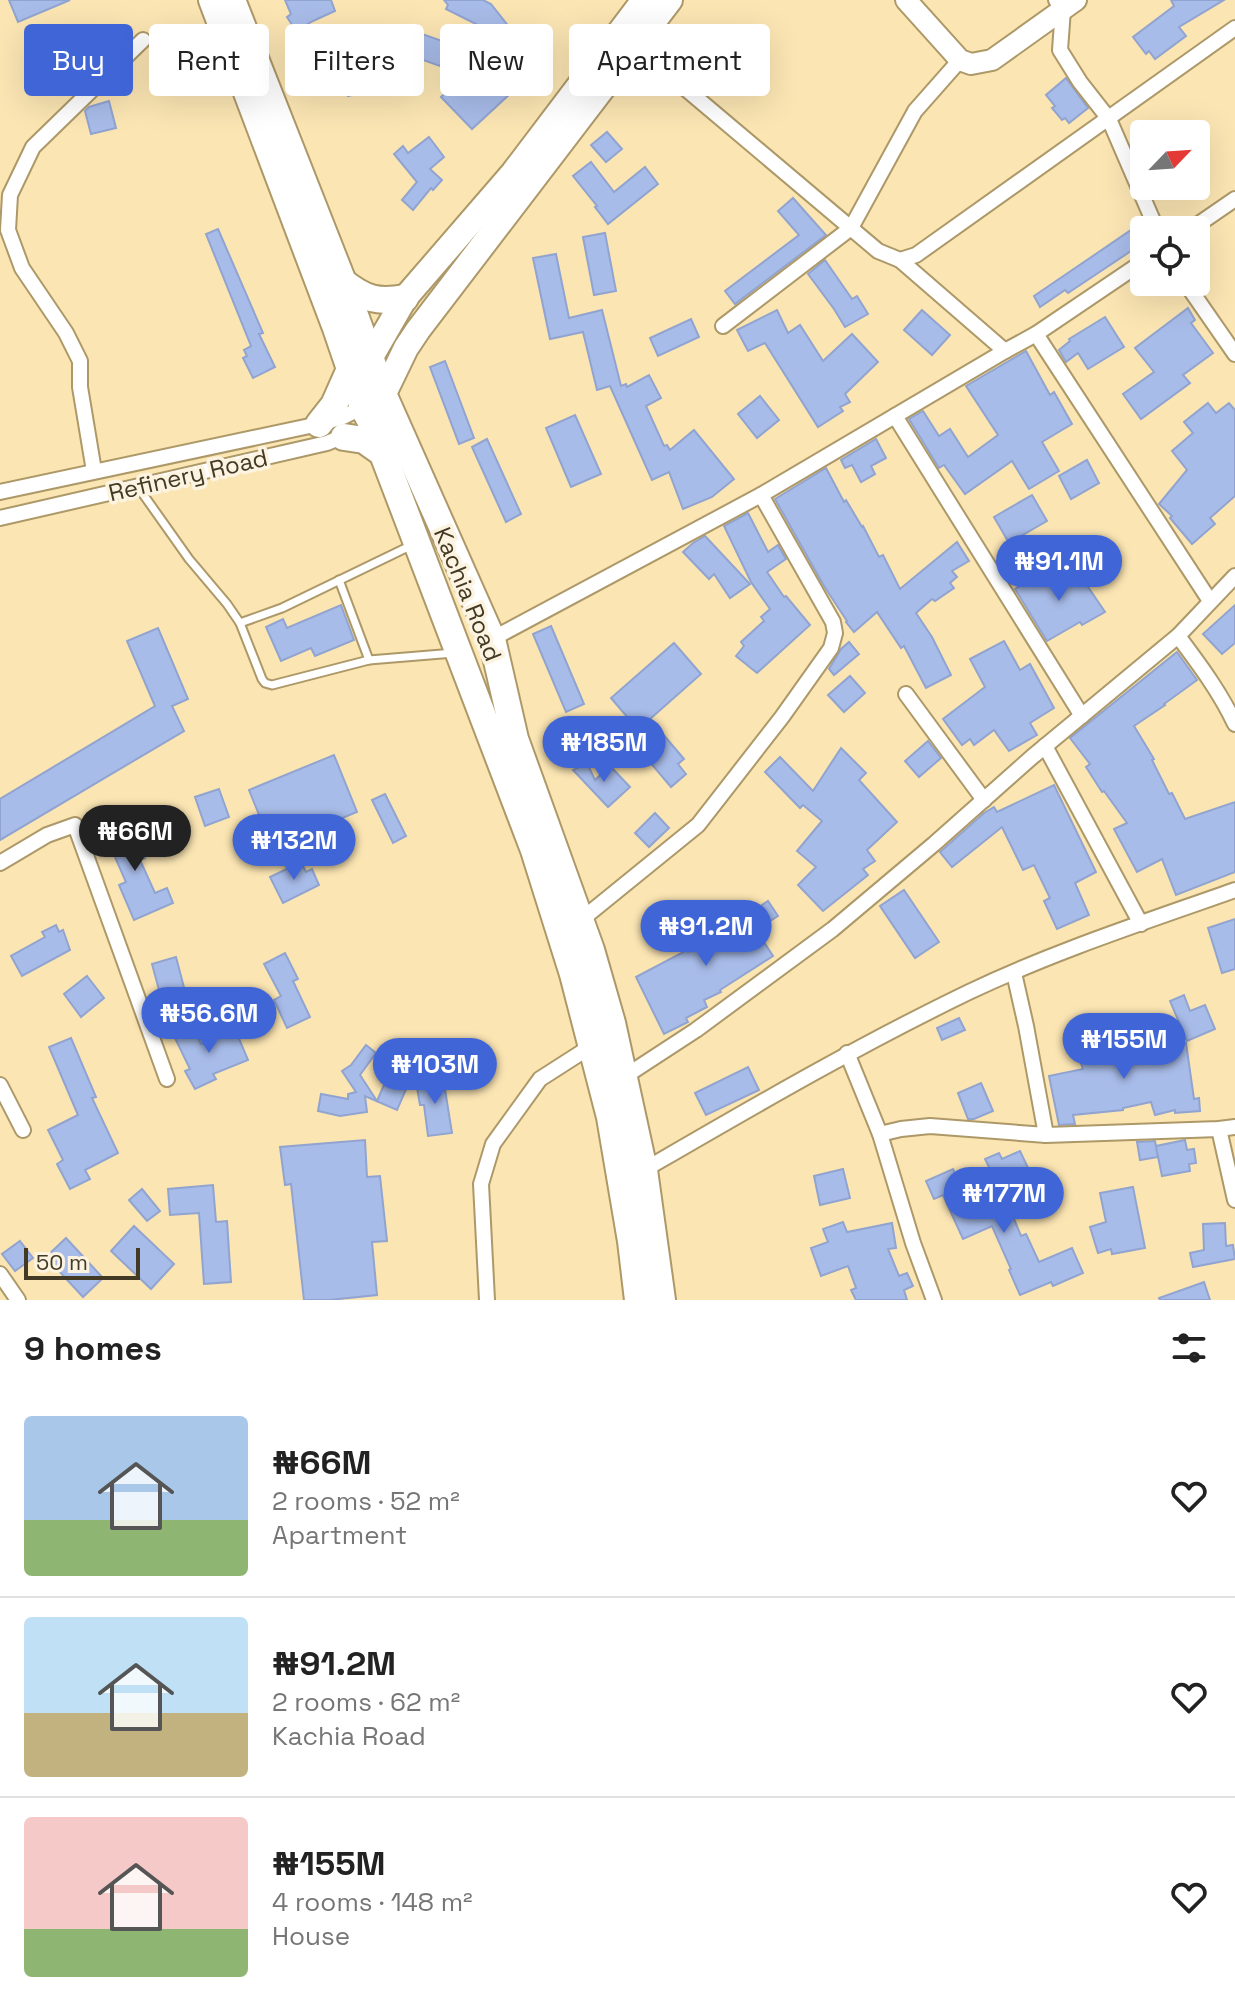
<!DOCTYPE html>
<meta charset="utf-8">
<style>
:root{--surface:#fff;--page:#f2f2f2;--text:#222;--muted:#767676;--line:#e0e0e0;--accent:#4065d7}
body{margin:0;font-family:"Space Grotesk",sans-serif;background:var(--page);color:var(--text);height:100vh;display:flex;flex-direction:column;font-size:30px;white-space:nowrap}
*{box-sizing:border-box;margin:0}
p{font-size:26px;color:var(--muted)}
.icon{flex:none;width:44px;height:44px;fill:none;stroke:currentColor;stroke-width:2;stroke-linecap:round;stroke-linejoin:round}
.map{position:relative;height:1300px;overflow:hidden}
.drawer{display:flex;flex-direction:column;background:var(--surface);flex:1}
.drawer>*{flex:none}
.guide{position:absolute;left:24px;top:24px;width:800px;height:72px;display:flex;gap:16px}
.needle{width:52px;rotate:65deg}
.controls{position:absolute;left:1130px;top:120px;display:grid;gap:16px}
.controls a{display:grid;place-items:center;width:80px;height:80px;border-radius:8px;background:var(--surface);box-shadow:0 8px 32px #0002;font-size:40px}
.scale{position:absolute;left:24px;bottom:20px;width:116px;box-sizing:border-box;padding-left:8px;border:4px solid #433a26;border-top:0;font-size:22px;line-height:28px;white-space:nowrap;color:#433a26;-webkit-text-stroke:6px #fcf3e0;paint-order:stroke}
.price{position:absolute;translate:-50% -68px;padding:0 18px;border-radius:28px;background:var(--accent);color:#fff;font-size:26px;line-height:52px;filter:drop-shadow(0 2px 4px #0008)}
.price::after{content:'';position:absolute;left:50%;top:48px;width:24px;height:18px;margin-left:-12px;background:inherit;clip-path:polygon(0 0,100% 0,50% 100%)}
.price.active{background:#222;color:#fff}
ul{padding:0;list-style:none}
li{display:flex;align-items:center;gap:24px;height:200px;padding:0 24px}
li+li{border-top:2px solid var(--line)}
li span{display:grid;place-items:center;flex:none;width:224px;height:160px;border-radius:8px;color:#555}
li>.icon{margin-inline-start:auto}
span .icon{width:96px;height:96px;fill:#fffc;stroke-width:1}
li b{font-size:34px}
h2{display:flex;justify-content:space-between;align-items:center;height:96px;padding:0 24px;font-size:34px}
.tag{padding:0 28px;border-radius:8px;background:var(--surface);box-shadow:0 8px 32px #0002;font-size:28px;line-height:72px}
.tag.active{background:var(--accent);color:#fff}
.map>svg:first-child{display:block}
.building{fill:#a8bce9;stroke:#91a4d0;stroke-width:2}
.lines{fill:none;stroke-linecap:round;stroke-linejoin:round}
.lane-casing{stroke:#ad9868;stroke-width:11}
.street-casing{stroke:#ad9868;stroke-width:18}
.secondary-casing{stroke:#ad9868;stroke-width:24}
.primary-casing{stroke:#ad9868;stroke-width:28}
.highway-casing{stroke:#ad9868;stroke-width:30}
.lane{stroke:#fff;stroke-width:7}
.street{stroke:#fff;stroke-width:14}
.secondary{stroke:#fff;stroke-width:20}
.primary{stroke:#fff;stroke-width:24}
.highway{stroke:#fff;stroke-width:26}
.labels{text-anchor:middle;dominant-baseline:central;stroke-width:7;stroke-linejoin:round;paint-order:stroke}
.street-label{font-size:24px;fill:#433a26;stroke:#fcf3e0}
</style>
<div class="map">
<svg width="1235" height="1300" viewBox="0 0 1235 1300">
<rect width="100%" height="100%" fill="#fbe5b3"/>
<!-- building -->
<g class="building">
<polygon points="9,0 70,0 18,22"/>
<polygon points="285,0 331,0 335,11 313,21 296,31 287,17 291,14"/>
<polygon points="444,0 483,0 491,4 513,32 488,53 471,33 480,26 446,9 448,5"/>
<polygon points="1171,0 1224,0 1179,27 1186,36 1155,59 1149,51 1146,54 1133,37 1174,6"/>
<polygon points="417,25 419,33 448,43 440,66 412,56 405,28"/>
<polygon points="534,26 550,43 534,57 513,91 472,129 441,97 463,76 478,93 489,83 495,89"/>
<polygon points="404,52 410,83 390,87 390,85 348,96 338,61 361,55 362,61"/>
<polygon points="1066,78 1088,108 1069,123 1065,118 1062,120 1052,108 1055,106 1046,95"/>
<polygon points="109,101 116,128 91,134 85,111 89,107"/>
<polygon points="607,132 622,149 606,162 591,145"/>
<polygon points="429,137 444,157 430,169 442,180 433,190 431,188 413,210 402,200 417,182 394,154 403,146 408,153"/>
<polygon points="591,162 614,192 645,167 658,184 608,224 595,207 597,206 573,176"/>
<polygon points="793,198 826,235 735,304 725,291 799,235 778,211"/>
<polygon points="1134,228 1144,242 1144,251 1134,256 1131,251 1068,293 1065,290 1040,307 1034,296"/>
<polygon points="218,229 263,333 259,334 275,367 253,378 243,358 247,356 244,350 251,346 206,234"/>
<polygon points="605,233 616,291 594,295 583,237"/>
<polygon points="556,254 569,318 602,310 621,386 626,384 627,387 649,375 661,398 646,406 664,446 667,445 670,450 694,430 734,479 712,497 683,509 669,472 652,480 610,386 597,390 583,332 550,339 533,258"/>
<polygon points="825,260 852,299 857,296 868,314 845,327 834,309 808,274"/>
<polygon points="1188,308 1195,320 1191,323 1213,353 1183,375 1190,383 1141,419 1123,394 1154,372 1135,348"/>
<polygon points="777,310 788,333 800,325 823,361 852,334 878,362 845,394 850,402 840,407 843,411 818,427 765,343 748,351 737,330"/>
<polygon points="922,310 950,335 932,355 904,330"/>
<polygon points="1105,317 1124,347 1088,369 1078,353 1066,362 1059,350 1070,341 1069,339"/>
<polygon points="691,319 699,337 658,356 650,338"/>
<polygon points="1026,351 1050,395 1054,392 1072,424 1042,442 1059,471 1029,489 1012,461 965,494 944,465 939,468 909,419 923,411 939,436 950,429 968,457 998,435 966,386"/>
<polygon points="445,361 474,438 459,444 430,367"/>
<polygon points="760,396 779,420 757,438 738,414"/>
<polygon points="1208,403 1216,413 1229,403 1235,410 1235,496 1210,518 1215,524 1192,544 1170,518 1172,516 1159,504 1187,470 1172,451 1193,433 1184,422"/>
<polygon points="575,415 601,474 571,487 546,428"/>
<polygon points="487,439 521,514 506,522 472,447"/>
<polygon points="876,439 886,458 871,466 875,474 861,482 852,465 845,468 841,460"/>
<polygon points="1087,460 1099,483 1071,499 1059,476"/>
<polygon points="826,468 844,502 846,500 862,527 863,526 879,557 883,555 900,589 957,542 969,561 952,571 957,577 950,583 954,588 935,601 932,599 916,613 932,637 951,675 926,688 904,646 901,648 877,612 854,632 846,622 847,621 824,586 775,499"/>
<polygon points="1032,495 1047,521 1009,543 994,517"/>
<polygon points="748,513 768,552 778,545 786,559 767,572 784,597 786,596 810,625 757,673 736,656 744,646 741,642 764,621 761,617 770,609 751,582 724,526"/>
<polygon points="705,536 750,584 730,598 714,574 709,579 683,552 693,543"/>
<polygon points="1052,567 1062,584 1080,575 1105,612 1082,625 1080,622 1047,641 1015,589"/>
<polygon points="341,605 354,640 315,656 311,648 281,661 266,627 283,619 287,628"/>
<polygon points="1235,605 1235,643 1222,654 1203,634"/>
<polygon points="551,626 584,704 566,712 533,634"/>
<polygon points="158,628 188,699 172,706 184,731 0,840 0,799 155,706 127,641"/>
<polygon points="1004,641 1020,670 1030,664 1054,708 1030,723 1037,735 1009,751 994,730 974,745 970,739 962,745 943,719 985,687 970,659"/>
<polygon points="849,642 859,654 834,675 829,669 841,649"/>
<polygon points="674,643 701,674 650,719 684,759 678,764 686,774 671,787 638,748 647,740 611,698"/>
<polygon points="1177,652 1197,680 1164,704 1165,705 1134,726 1154,759 1152,760 1169,794 1172,793 1185,819 1235,802 1235,872 1176,895 1162,859 1137,872 1114,829 1127,823 1104,791 1102,792 1086,767 1090,764 1070,738"/>
<polygon points="850,676 865,693 844,712 828,695"/>
<polygon points="928,741 941,758 919,777 905,761"/>
<polygon points="841,748 866,773 859,780 897,822 867,850 875,861 863,869 868,875 823,911 798,885 816,867 797,851 822,821 803,805 800,808 765,772 780,757 813,791"/>
<polygon points="334,755 357,812 272,847 249,790"/>
<polygon points="587,763 595,780 610,766 630,787 608,807 573,770"/>
<polygon points="1054,785 1096,872 1075,883 1089,915 1057,929 1044,901 1050,898 1034,865 1023,870 1002,827 952,867 940,852 984,813 994,807 997,812"/>
<polygon points="219,789 229,817 205,826 195,797"/>
<polygon points="385,794 406,836 393,843 372,800"/>
<polygon points="655,813 669,828 649,847 635,833"/>
<polygon points="129,821 145,858 140,860 155,893 167,888 173,903 134,920 119,885 126,882 104,832"/>
<polygon points="301,862 306,872 312,869 319,885 283,903 270,877"/>
<polygon points="904,890 939,942 915,958 880,906"/>
<polygon points="768,901 778,916 756,930 773,956 720,990 721,992 704,1000 707,1007 686,1018 688,1022 664,1034 636,977 687,950 688,952 730,922 728,917 742,910 745,916"/>
<polygon points="1235,919 1235,969 1222,973 1208,928"/>
<polygon points="56,925 59,932 63,930 70,950 22,976 11,956 45,937 42,932"/>
<polygon points="285,953 298,979 293,981 310,1017 287,1028 274,1000 281,996 264,964"/>
<polygon points="176,957 186,995 162,1001 152,964"/>
<polygon points="87,976 104,998 81,1017 64,994"/>
<polygon points="1184,995 1190,1011 1205,1005 1215,1029 1187,1041 1170,1001"/>
<polygon points="959,1018 965,1030 942,1040 937,1028"/>
<polygon points="192,1025 201,1044 235,1029 248,1060 213,1074 216,1079 195,1089 185,1071 190,1069 173,1034"/>
<polygon points="1093,1028 1103,1058 1145,1046 1145,1049 1186,1043 1194,1099 1199,1098 1200,1111 1175,1113 1175,1110 1155,1115 1151,1102 1123,1108 1123,1110 1073,1115 1075,1124 1059,1125 1049,1076 1083,1069 1071,1036"/>
<polygon points="71,1038 96,1097 92,1098 118,1153 85,1170 90,1179 70,1189 57,1164 63,1160 48,1130 78,1115 49,1047"/>
<polygon points="366,1045 376,1053 360,1075 377,1101 387,1078 407,1087 397,1110 365,1096 367,1112 340,1116 318,1111 321,1094 348,1099 348,1094 356,1092 342,1071 351,1065"/>
<polygon points="748,1067 759,1090 706,1115 695,1093"/>
<polygon points="443,1077 452,1133 428,1136 424,1105 420,1105 416,1082"/>
<polygon points="981,1083 993,1111 974,1119 968,1119 958,1093"/>
<polygon points="365,1140 367,1177 380,1176 387,1241 372,1242 377,1295 329,1300 304,1300 291,1184 285,1185 280,1147"/>
<polygon points="1185,1140 1187,1150 1194,1149 1196,1163 1189,1164 1190,1171 1162,1176 1156,1147 1158,1157 1140,1160 1137,1142 1155,1141 1156,1146"/>
<polygon points="1020,1151 1029,1170 998,1185 985,1159 999,1153 1002,1159"/>
<polygon points="843,1169 850,1198 820,1205 814,1176"/>
<polygon points="953,1169 963,1192 1017,1203 1014,1219 1021,1236 1026,1234 1039,1262 1072,1248 1083,1273 1053,1286 1051,1282 1020,1295 1009,1270 1011,1269 992,1226 963,1239 943,1195 934,1199 926,1181"/>
<polygon points="213,1185 216,1222 227,1221 231,1282 204,1284 199,1213 170,1215 168,1189"/>
<polygon points="1133,1187 1145,1248 1112,1254 1111,1249 1098,1253 1090,1227 1106,1222 1100,1193"/>
<polygon points="142,1189 160,1211 147,1221 129,1200"/>
<polygon points="843,1222 847,1232 892,1223 896,1248 888,1249 899,1276 907,1273 913,1286 904,1290 907,1300 856,1300 851,1290 856,1288 848,1266 821,1276 811,1248 828,1242 823,1229"/>
<polygon points="1225,1223 1226,1246 1233,1245 1235,1259 1193,1267 1190,1253 1204,1250 1203,1224"/>
<polygon points="134,1226 174,1264 151,1289 111,1251"/>
<polygon points="66,1238 103,1278 83,1297 46,1257"/>
<polygon points="20,1241 33,1258 15,1271 2,1254"/>
<polygon points="1204,1282 1210,1300 1160,1300 1159,1298"/>
</g>
<g class="lines">
<defs>
<g id="lane">
<polyline points="138,487 189,559 227,604 240,623 282,608 410,546"/>
<polyline points="339,580 369,660"/>
<polyline points="240,623 262,679 265,683 272,685 369,660 454,653"/>
</g>
<g id="street">
<polyline points="1056,0 1063,9 1060,50 1080,82 1109,119 1157,230"/>
<polyline points="635,46 878,251 900,260 916,255 1235,28"/>
<polyline points="1190,230 1235,199"/>
<polyline points="900,260 1005,351"/>
<polyline points="1185,282 1235,354"/>
<polyline points="723,326 851,228 915,111 960,60"/>
<polyline points="1036,334 1210,601"/>
<polyline points="895,416 1082,716"/>
<polyline points="94,471 80,387 80,361 66,333 22,268 8,230 10,195 33,147 143,40"/>
<polyline points="0,492 319,424 343,417 363,407"/>
<polyline points="0,518 327,443 349,434"/>
<path d="M1178,636C1199,664 1220,692 1235,724"/>
<polyline points="492,639 761,495 1005,351 1036,334 1144,261"/>
<polyline points="906,694 984,800"/>
<polyline points="1045,746 1141,924"/>
<polyline points="0,863 47,835 75,825 167,1079"/>
<polyline points="581,920 698,825 782,717 831,648 835,633 833,622 761,495"/>
<polyline points="1014,973 1026,1026 1046,1135"/>
<polyline points="847,1053 880,1134 913,1243 934,1300"/>
<polyline points="624,1077 696,1030 833,929 934,844 1032,757 1178,636 1235,576"/>
<polyline points="0,1085 23,1130"/>
<polyline points="1219,1129 1235,1200"/>
<polyline points="880,1134 901,1129 930,1126 1046,1135 1219,1129 1235,1127"/>
<path d="M644,1170C751,1108 857,1046 969,992C1055,951 1145,922 1235,890"/>
<polyline points="0,1274 18,1300"/>
<polyline points="487,1300 481,1184 493,1144 540,1079 593,1045"/>
</g>
<polyline id="secondary" points="906,0 960,60 971,64 992,60 1076,0"/>
<g id="primary">
<polyline points="369,372 371,357 405,298 513,173 644,0"/>
<polyline points="378,406 406,348 418,330 670,0"/>
</g>
<g id="highway">
<polyline points="212,0 336,328 363,407 370,420 534,850 573,974 610,1117 631,1241 638,1300"/>
<polyline points="232,0 343,282 384,396 492,639 515,739 591,950 612,1023 644,1170 662,1300"/>
<path d="M343,282C365,299 377,303 405,298"/>
<polyline points="319,424 334,405 350,369"/>
<polyline points="344,437 364,440 381,452"/>
</g>
</defs>
<!-- lane casing -->
<use href="#lane" class="lane-casing"/>
<!-- street casing -->
<use href="#street" class="street-casing"/>
<!-- secondary casing -->
<use href="#secondary" class="secondary-casing"/>
<!-- primary casing -->
<use href="#primary" class="primary-casing"/>
<!-- highway casing -->
<use href="#highway" class="highway-casing"/>
<!-- lane -->
<use href="#lane" class="lane"/>
<!-- street -->
<use href="#street" class="street"/>
<!-- secondary -->
<use href="#secondary" class="secondary"/>
<!-- primary -->
<use href="#primary" class="primary"/>
<!-- highway -->
<use href="#highway" class="highway"/>
</g>
<g class="labels">
<!-- street labels -->
<g class="street-label">
<text transform="translate(188 475) rotate(-13)">Refinery Road</text>
<text transform="translate(468 594) rotate(68)">Kachia Road</text>
</g>
</g>
</svg>
<div class="controls">
<a><svg class="needle" viewBox="-14 -14 28 28"><path d="M0-13l5 13h-10z" fill="#e53935"/><path d="M0 13l5-13h-10z" fill="#767676"/></svg></a>
<a><svg class="icon" aria-label="locate" viewBox="0 0 24 24"><circle cx="12" cy="12" r="6"/><path d="M12 2v4M12 18v4M2 12h4M18 12h4"/></svg></a>
</div>
<div class="scale">50 m</div>
<b class="price" style="left:1059px;top:603px">₦91.1M</b>
<b class="price" style="left:604px;top:784px">₦185M</b>
<b class="price active" style="left:135px;top:873px">₦66M</b>
<b class="price" style="left:294px;top:882px">₦132M</b>
<b class="price" style="left:706px;top:968px">₦91.2M</b>
<b class="price" style="left:209px;top:1055px">₦56.6M</b>
<b class="price" style="left:1124px;top:1081px">₦155M</b>
<b class="price" style="left:435px;top:1106px">₦103M</b>
<b class="price" style="left:1004px;top:1235px">₦177M</b>
<div class="guide">
<a class="tag active">Buy</a>
<a class="tag">Rent</a>
<a class="tag">Filters</a>
<a class="tag">New</a>
<a class="tag">Apartment</a>
</div>
</div>
<section class="drawer">
<h2>9 homes<svg class="icon" aria-label="filters" viewBox="0 0 24 24"><path d="M4 7h16M4 17h16"/><circle cx="9" cy="7" r="2"/><circle cx="15" cy="17" r="2"/></svg></h2>
<ul>
<li><span style="background:linear-gradient(#a9c7e8 65%,#8fb573 0)"><svg class="icon" aria-label="home" viewBox="0 0 24 24"><path d="M3 11l9-7 9 7M6 9v11h12V9"/></svg></span><div><b>₦66M</b><p>2 rooms · 52 m²</p><p>Apartment</p></div><svg class="icon" aria-label="heart" viewBox="0 0 24 24"><path d="M12 20l-8-8c-3-5 5-10 8-4 3-6 11-1 8 4z"/></svg></li>
<li><span style="background:linear-gradient(#bfe0f5 60%,#c2b280 0)"><svg class="icon" aria-label="home" viewBox="0 0 24 24"><path d="M3 11l9-7 9 7M6 9v11h12V9"/></svg></span><div><b>₦91.2M</b><p>2 rooms · 62 m²</p><p>Kachia Road</p></div><svg class="icon" aria-label="heart" viewBox="0 0 24 24"><path d="M12 20l-8-8c-3-5 5-10 8-4 3-6 11-1 8 4z"/></svg></li>
<li><span style="background:linear-gradient(#f6c9c9 70%,#8fb573 0)"><svg class="icon" aria-label="home" viewBox="0 0 24 24"><path d="M3 11l9-7 9 7M6 9v11h12V9"/></svg></span><div><b>₦155M</b><p>4 rooms · 148 m²</p><p>House</p></div><svg class="icon" aria-label="heart" viewBox="0 0 24 24"><path d="M12 20l-8-8c-3-5 5-10 8-4 3-6 11-1 8 4z"/></svg></li>
</ul>
</section>
